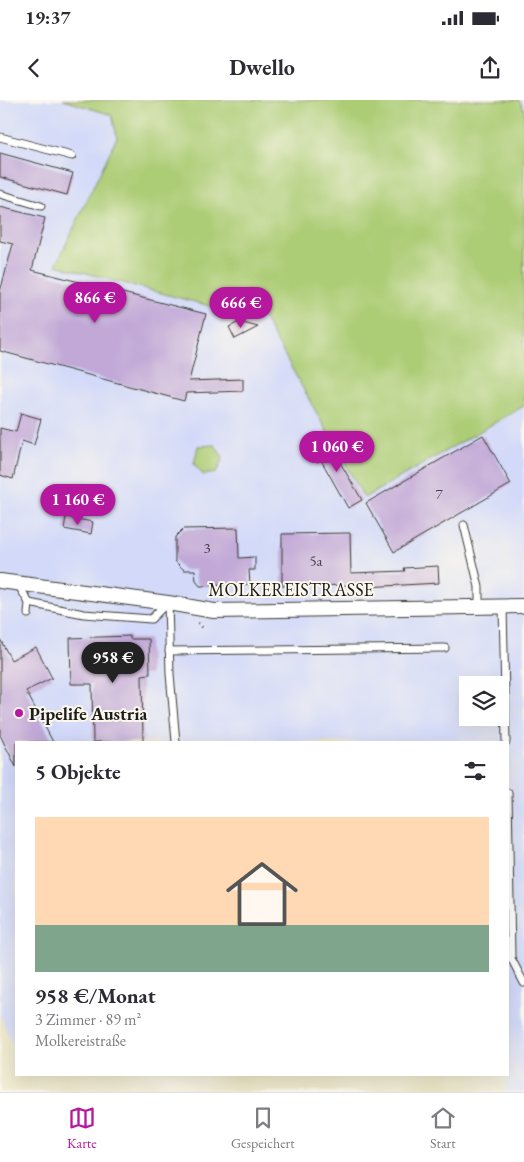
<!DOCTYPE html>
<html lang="de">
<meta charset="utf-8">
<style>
:root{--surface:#fff;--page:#f2f2f3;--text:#2b2b33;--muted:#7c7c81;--line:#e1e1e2;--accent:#b5179e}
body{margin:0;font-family:"EB Garamond",serif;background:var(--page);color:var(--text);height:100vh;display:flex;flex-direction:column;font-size:19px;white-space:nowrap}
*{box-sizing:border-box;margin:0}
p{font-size:16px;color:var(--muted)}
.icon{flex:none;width:28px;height:28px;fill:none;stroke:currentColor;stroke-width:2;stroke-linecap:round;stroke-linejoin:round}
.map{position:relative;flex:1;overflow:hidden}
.side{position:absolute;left:15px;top:641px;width:494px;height:335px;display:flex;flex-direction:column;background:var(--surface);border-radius:0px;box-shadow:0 5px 20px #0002}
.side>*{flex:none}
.buttons{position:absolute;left:459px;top:576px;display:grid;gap:10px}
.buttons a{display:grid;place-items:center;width:50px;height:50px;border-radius:0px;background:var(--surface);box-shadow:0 5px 20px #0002;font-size:25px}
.price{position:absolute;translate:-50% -42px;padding:0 11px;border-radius:18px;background:var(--accent);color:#fff;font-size:16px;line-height:32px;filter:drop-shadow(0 1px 2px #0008)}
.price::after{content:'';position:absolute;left:50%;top:30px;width:15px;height:11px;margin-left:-8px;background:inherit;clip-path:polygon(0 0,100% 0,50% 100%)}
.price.selected{background:#222;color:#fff}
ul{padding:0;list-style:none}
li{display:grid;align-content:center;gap:10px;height:265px;padding:0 20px}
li+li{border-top:1px solid var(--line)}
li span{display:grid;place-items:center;height:155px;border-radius:0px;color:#555}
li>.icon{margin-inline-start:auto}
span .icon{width:90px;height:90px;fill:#fffc;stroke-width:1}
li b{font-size:21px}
h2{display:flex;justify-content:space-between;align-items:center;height:60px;padding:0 20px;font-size:21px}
.status{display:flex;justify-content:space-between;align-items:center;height:35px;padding:0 25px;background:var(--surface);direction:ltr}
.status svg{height:14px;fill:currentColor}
header{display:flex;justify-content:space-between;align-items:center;height:65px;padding:0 20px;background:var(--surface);font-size:22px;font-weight:700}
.menu{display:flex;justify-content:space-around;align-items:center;height:70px;border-top:1px solid var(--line);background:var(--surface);font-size:14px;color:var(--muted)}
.menu a{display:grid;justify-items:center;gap:2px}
.menu .selected{color:var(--accent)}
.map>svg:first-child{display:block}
.built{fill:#d2d9f9;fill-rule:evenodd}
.green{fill:#accc74;stroke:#647448}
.building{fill:#c1a8d7}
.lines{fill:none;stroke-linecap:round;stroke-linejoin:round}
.service-casing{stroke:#3b3a35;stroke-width:9}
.minor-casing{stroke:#3b3a35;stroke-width:16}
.path{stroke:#3b3a35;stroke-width:2.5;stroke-dasharray:1 4;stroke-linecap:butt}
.service{stroke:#fff;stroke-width:7}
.minor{stroke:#fff;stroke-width:14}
.poi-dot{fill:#b5179e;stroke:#fbf7ec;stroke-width:2}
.labels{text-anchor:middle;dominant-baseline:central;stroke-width:4;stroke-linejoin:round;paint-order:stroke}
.number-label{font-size:15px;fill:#453f4b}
.street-label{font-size:18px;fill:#1c1c1c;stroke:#fbf7ec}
.poi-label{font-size:18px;font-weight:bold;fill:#1c1c1c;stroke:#fbf7ec;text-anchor:start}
</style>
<div class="status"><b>19:37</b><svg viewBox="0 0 49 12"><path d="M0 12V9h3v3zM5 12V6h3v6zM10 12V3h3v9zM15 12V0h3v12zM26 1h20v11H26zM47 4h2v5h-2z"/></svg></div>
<header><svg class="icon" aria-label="back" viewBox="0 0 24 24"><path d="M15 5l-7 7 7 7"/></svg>Dwello<svg class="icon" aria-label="share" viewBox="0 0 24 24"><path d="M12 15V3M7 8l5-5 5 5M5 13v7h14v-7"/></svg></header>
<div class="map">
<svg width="524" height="992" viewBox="0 0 524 992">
<rect width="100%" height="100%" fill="#fbf7ec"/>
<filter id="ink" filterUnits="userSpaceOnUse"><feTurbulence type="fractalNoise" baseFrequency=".02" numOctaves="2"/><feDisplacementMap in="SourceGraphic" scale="10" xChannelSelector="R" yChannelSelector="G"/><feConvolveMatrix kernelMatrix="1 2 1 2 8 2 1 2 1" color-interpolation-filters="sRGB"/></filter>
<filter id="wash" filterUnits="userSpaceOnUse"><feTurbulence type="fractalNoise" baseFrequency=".0096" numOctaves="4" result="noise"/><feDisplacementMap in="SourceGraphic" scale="20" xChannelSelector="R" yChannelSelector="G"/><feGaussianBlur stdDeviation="1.12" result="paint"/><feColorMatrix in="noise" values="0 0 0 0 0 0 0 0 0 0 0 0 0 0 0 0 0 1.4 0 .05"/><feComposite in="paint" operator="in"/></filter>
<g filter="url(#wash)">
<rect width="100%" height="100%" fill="#eae4c3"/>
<!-- built -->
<path class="built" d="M0,0H524V992H505V975H508V642H16V953L0,915ZM468,585H500V618H468Z"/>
<!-- green -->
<g class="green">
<polygon points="63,0 519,0 524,9 524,306 364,398 248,190 217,208 56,165 117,37 112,15"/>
<polygon points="215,345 223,358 216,373 203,375 194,364 198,346"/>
</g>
<g id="blocks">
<!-- building -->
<g class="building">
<polygon points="0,53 73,73 67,95 0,77"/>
<polygon points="0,107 45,118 32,170 206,214 189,281 243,279 243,291 186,293 184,301 0,251 0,192 13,144 0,141"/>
<polygon points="247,195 252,205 235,215 229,205"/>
<polygon points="239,222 258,227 235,239 229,227"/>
<polygon points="21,313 41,319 34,345 22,341 13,379 0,375 0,328 16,332"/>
<polygon points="483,335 511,384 394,452 366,403"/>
<polygon points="327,340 362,400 348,408 321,360 317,362 310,350"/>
<polygon points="66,417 93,422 91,434 64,429"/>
<polygon points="238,428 239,458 255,457 255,470 249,470 250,484 200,486 196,481 195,470 184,470 175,461 175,437 183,429"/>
<polygon points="350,433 351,473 405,471 404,468 438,466 439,483 366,487 366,485 282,486 282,434"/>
<polygon points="130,536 130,539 149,539 150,574 142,575 143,642 93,642 92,584 71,584 70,538"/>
<polygon points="0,539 11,560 36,547 52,578 26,591 53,642 16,642 16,667 0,635"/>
</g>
</g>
</g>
<g filter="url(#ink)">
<use href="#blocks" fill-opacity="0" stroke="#3b3a35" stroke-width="1"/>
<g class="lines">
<defs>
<g id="service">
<polyline points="0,37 72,56"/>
<polyline points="0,94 41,106"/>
<polyline points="464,425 479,487 479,506"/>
<polyline points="18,484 29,503 28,514"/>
<polyline points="29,503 84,514 151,519 166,504"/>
<polyline points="168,503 170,574 176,642"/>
<polyline points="503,506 506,642"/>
<polyline points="169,551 445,548"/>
<polyline points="508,693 511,858 524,883"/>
</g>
<polyline id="minor" points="0,481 168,503 214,511 524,506"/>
</defs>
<!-- service casing -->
<use href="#service" class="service-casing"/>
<!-- minor casing -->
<use href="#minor" class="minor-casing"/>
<!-- path -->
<polyline class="path" points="198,523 203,528"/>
<!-- service -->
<use href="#service" class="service"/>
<!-- minor -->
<use href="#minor" class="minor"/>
</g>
</g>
<!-- markers -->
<circle class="poi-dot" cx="19" cy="613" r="5"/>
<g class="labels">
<!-- number labels -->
<g class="number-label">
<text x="439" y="393">7</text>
<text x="207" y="447">3</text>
<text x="316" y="460">5a</text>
</g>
<!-- street labels -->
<g class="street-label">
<text x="291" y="489">MOLKEREISTRASSE</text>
</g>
<!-- poi labels -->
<g class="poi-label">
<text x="29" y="613">Pipelife Austria</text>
</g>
</g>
</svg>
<div class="buttons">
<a><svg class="icon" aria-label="layers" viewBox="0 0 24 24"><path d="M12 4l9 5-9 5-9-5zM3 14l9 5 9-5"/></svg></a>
</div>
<b class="price" style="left:95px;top:224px">866 €</b>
<b class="price" style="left:241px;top:229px">666 €</b>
<b class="price" style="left:337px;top:373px">1 060 €</b>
<b class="price" style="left:78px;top:426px">1 160 €</b>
<b class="price selected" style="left:113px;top:584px">958 €</b>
<section class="side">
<h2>5 Objekte<svg class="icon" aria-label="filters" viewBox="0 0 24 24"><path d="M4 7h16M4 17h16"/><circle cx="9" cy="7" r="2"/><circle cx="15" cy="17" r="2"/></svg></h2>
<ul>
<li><span style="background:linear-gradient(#ffd9b3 70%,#7fa58c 0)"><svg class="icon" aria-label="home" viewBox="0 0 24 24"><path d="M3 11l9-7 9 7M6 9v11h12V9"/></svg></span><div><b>958 €/Monat</b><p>3 Zimmer · 89 m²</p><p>Molkereistraße</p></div></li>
</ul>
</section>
</div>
<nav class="menu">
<a class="selected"><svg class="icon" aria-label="map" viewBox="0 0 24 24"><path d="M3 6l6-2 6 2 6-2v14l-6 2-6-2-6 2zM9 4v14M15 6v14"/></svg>Karte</a>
<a><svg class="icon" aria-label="saved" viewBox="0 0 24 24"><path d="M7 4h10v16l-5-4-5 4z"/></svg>Gespeichert</a>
<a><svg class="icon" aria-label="home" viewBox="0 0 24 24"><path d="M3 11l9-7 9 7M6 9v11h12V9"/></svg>Start</a>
</nav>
